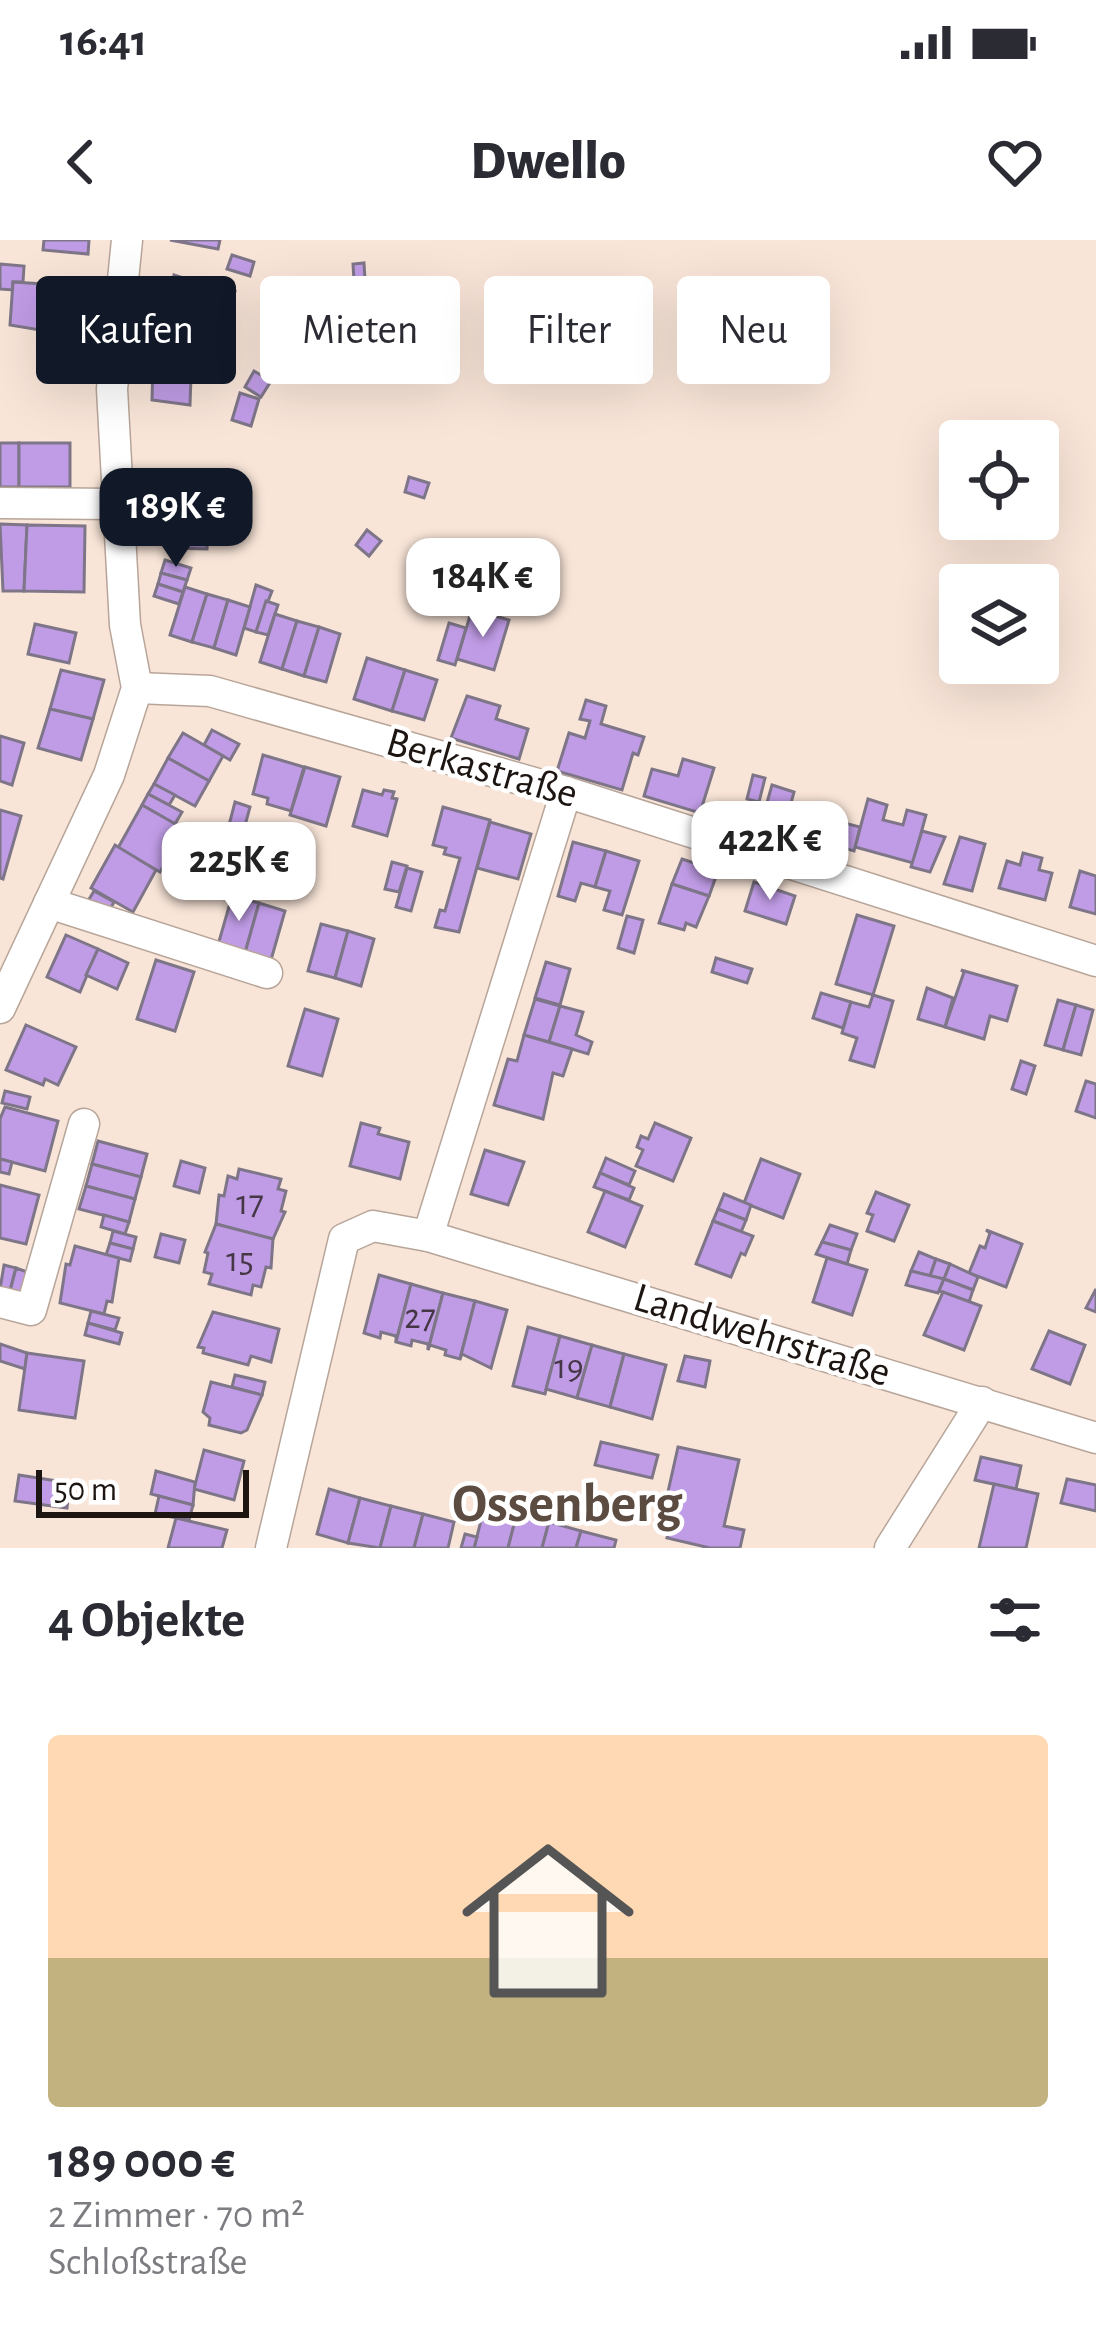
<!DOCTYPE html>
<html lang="de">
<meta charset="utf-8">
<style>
:root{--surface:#fff;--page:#f7f7f7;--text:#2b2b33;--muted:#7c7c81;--line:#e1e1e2;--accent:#111827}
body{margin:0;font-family:"Alegreya Sans",sans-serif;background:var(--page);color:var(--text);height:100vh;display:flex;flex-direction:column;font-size:45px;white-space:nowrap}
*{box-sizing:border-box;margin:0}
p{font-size:39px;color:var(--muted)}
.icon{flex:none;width:66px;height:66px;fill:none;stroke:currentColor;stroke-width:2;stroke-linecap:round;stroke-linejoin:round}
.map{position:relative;height:1308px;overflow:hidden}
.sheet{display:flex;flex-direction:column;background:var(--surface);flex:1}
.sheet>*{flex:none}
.top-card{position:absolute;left:36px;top:36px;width:1026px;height:108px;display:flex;gap:24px}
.buttons{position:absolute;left:939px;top:180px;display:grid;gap:24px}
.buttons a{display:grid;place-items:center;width:120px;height:120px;border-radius:12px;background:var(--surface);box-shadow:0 12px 48px #0002;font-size:60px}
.scale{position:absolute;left:36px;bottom:30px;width:213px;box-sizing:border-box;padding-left:12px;border:6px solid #1c1511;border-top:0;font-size:33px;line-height:42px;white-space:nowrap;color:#1c1511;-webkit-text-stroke:9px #fff;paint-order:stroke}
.price{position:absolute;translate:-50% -102px;padding:0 27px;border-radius:24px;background:#fff;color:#222;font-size:39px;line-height:78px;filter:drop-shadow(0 3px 6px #0008)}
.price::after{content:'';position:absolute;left:50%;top:72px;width:36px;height:27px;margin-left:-18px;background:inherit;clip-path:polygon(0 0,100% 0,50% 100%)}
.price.current{background:var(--accent);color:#fff}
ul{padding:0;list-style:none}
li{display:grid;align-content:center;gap:24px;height:636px;padding:0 48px}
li+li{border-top:3px solid var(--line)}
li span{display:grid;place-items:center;height:372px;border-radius:12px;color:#555}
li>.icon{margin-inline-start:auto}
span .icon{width:216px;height:216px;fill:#fffc;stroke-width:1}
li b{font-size:51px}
h2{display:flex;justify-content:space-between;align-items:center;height:144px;padding:0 48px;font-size:51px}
.pill{padding:0 42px;border-radius:12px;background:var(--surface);box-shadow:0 12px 48px #0002;font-size:42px;line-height:108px}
.pill.current{background:var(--accent);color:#fff}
.status{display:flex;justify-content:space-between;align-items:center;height:84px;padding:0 60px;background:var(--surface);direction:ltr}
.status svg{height:33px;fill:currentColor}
header{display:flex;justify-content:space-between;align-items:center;height:156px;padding:0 48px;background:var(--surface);font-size:54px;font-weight:800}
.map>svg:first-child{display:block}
.building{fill:#c09ce6;stroke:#7e7688;stroke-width:3}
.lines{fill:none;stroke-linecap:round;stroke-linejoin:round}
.minor-casing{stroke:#b8a599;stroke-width:33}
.minor{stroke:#fff;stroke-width:30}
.labels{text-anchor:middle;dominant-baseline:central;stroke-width:9;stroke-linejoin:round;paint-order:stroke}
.number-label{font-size:36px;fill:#453746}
.street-label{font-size:42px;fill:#1c1511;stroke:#fff}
.district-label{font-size:54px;font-weight:bold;fill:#5b4b40;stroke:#fff}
</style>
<div class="status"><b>16:41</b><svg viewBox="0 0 49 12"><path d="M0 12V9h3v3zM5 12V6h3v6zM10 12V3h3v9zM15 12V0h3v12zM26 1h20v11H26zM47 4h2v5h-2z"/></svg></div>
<header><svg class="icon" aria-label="back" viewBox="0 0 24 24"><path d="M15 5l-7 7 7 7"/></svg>Dwello<svg class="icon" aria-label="heart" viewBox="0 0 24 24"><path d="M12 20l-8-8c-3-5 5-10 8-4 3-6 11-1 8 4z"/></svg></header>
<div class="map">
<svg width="1096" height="1308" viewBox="0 0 1096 1308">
<rect width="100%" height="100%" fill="#f9e5d8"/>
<!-- building -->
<g class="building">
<polygon points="44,0 89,0 88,14 43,10"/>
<polygon points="170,0 220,0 218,9"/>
<polygon points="232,15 254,22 250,36 227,29"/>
<polygon points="364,23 365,40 354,41 353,24"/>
<polygon points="0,24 24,26 23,42 13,42 13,50 0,49"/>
<polygon points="174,35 202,44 199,56 171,47"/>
<polygon points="13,42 59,45 60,86 52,92 10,85"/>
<polygon points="203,42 235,51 231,66 199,56"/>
<polygon points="174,48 213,60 203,92 165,79"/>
<polygon points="165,79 200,90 189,122 155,111"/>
<polygon points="158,113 189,122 188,127 204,131 201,140 155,125"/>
<polygon points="153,124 191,136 190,165 152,160"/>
<polygon points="254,131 271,141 261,157 245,147"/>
<polygon points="240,153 259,159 251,186 232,180"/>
<rect x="0" y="203" width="19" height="44"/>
<rect x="19" y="203" width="51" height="44"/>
<polygon points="409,237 429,243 424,258 405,252"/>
<polygon points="163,246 196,247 196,267 162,267"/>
<polygon points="170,267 209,268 207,309 169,308"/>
<polygon points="0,284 27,285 24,351 3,351"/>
<polygon points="27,285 85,286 84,352 24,351"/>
<polygon points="367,290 381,301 369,316 356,305"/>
<polygon points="165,320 191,328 187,340 161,333"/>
<polygon points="161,333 187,340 183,352 158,344"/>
<polygon points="158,344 183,352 179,364 154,356"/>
<polygon points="256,345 272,351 256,392 244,388"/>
<polygon points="185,347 207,354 192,402 170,395"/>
<polygon points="207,354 228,360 214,408 192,402"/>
<polygon points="228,360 250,367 236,415 214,408"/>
<polygon points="266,361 278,365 268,395 256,392"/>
<polygon points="472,369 509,380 494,430 457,419"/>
<polygon points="275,374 297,381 282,429 260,422"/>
<polygon points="297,381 319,387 304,436 282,429"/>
<polygon points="449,383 466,388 455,425 438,420"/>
<polygon points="35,384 76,393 69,423 28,414"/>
<polygon points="319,387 340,394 326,442 304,436"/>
<polygon points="367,418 405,430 392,471 354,459"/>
<polygon points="61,430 104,440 93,479 50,469"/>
<polygon points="405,430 437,440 424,480 392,471"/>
<polygon points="467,456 500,466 496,479 528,489 519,519 451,498"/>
<polygon points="586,460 606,466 601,484 644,497 638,515 633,513 622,550 557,531 569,493 585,498 590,481 580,479"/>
<polygon points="50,469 93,479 81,520 38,508"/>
<polygon points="212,490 239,504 230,520 204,505"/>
<polygon points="183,493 223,516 209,541 168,518"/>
<polygon points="0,496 24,503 12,545 0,541"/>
<polygon points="263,515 304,527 291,571 267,564 268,558 253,554"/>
<polygon points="168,518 209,541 195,566 154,544"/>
<polygon points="683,519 714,528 700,573 644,556 652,529 678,536"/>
<polygon points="305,527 340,537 326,586 290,575"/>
<polygon points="753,535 765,538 759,562 747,559"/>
<polygon points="154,544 175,555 169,565 148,554"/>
<polygon points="772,545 794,552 790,567 825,578 816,608 759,591"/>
<polygon points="363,550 382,555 384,550 394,552 392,558 397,559 387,596 353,586"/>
<polygon points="148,554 182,572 175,584 142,565"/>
<polygon points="868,559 887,565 883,580 903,585 907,570 926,575 913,623 855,607"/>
<polygon points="235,562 250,567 243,593 228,589"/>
<polygon points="142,565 184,589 160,632 118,608"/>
<polygon points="443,567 490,580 459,692 435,687 440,670 445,671 460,618 444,614 446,608 433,605"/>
<polygon points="0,570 21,576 3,639 0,638"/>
<polygon points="490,582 531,594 518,639 477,628"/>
<polygon points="844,583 860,587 854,611 833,605"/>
<polygon points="922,591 945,597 930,632 911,627"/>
<polygon points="960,597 985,604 972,651 944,644"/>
<polygon points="573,602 606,611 595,647 581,643 575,661 558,656"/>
<polygon points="115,605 156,630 133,672 91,648"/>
<polygon points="606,611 639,621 622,675 604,670 610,651 595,647"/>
<polygon points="1023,613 1042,618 1039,630 1052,633 1045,660 999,648 1007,621 1020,625"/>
<polygon points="682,619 718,631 709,656 672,644"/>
<polygon points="392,622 407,626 399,652 385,649"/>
<polygon points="407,628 422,632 411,671 396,667"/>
<polygon points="1080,631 1096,636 1096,674 1070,667"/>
<polygon points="754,642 795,656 786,684 745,671"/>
<polygon points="672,644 709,656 696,687 686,683 684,690 659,683"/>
<polygon points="94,651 114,662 108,673 88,661"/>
<polygon points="232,656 259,663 245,713 218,705"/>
<polygon points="259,663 285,671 271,720 245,713"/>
<polygon points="857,675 894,686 873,755 836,744"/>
<polygon points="627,676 643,680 634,713 618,708"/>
<polygon points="321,684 348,691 335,738 308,731"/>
<polygon points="348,691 374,699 361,746 335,738"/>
<polygon points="66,695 98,709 80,752 47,737"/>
<polygon points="98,709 128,723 117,749 86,735"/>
<polygon points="716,718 752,729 747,743 712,732"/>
<polygon points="156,720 194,732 175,791 137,779"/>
<polygon points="546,722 570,729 560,765 535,758"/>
<polygon points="961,730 1017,746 1007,781 990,776 984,799 945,787 964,732"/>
<polygon points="927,748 953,758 945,787 918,779"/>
<polygon points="821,753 851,762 843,788 813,778"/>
<polygon points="873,755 893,761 874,827 850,820 857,798 842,793 851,762 869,767"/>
<polygon points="535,759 560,766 549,802 524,795"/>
<polygon points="1058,760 1076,765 1063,810 1045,805"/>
<polygon points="1076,765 1093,770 1081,815 1063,810"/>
<polygon points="560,766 583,772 576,795 592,802 588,814 549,802"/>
<polygon points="305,769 338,779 322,836 288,826"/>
<polygon points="26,785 76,807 58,845 45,839 43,845 6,830"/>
<polygon points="524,795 572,809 563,836 553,833 543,879 494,865 508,819 517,821"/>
<polygon points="1021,821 1035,826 1026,854 1012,849"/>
<polygon points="1086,841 1096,844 1096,878 1076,871"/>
<polygon points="5,851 30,857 27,869 2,863"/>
<polygon points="5,867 58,881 45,931 0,919 0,879"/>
<polygon points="361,883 380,888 378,894 409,902 400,939 350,926"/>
<polygon points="655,883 691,898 673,941 636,926 643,910 637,907 641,896 648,899"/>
<polygon points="98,901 147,914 141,937 92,924"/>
<polygon points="485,910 524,922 508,965 471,954"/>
<polygon points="606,918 635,931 629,945 600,933"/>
<polygon points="0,919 12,922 9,934 0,932"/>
<polygon points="761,919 800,934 783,978 744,963"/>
<polygon points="181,921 205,928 199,953 174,946"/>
<polygon points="92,924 141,937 135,959 86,946"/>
<polygon points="239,929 281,939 278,949 286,951 281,971 285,972 273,999 216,984 219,955 224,956 228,936 237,939"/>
<polygon points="600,933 634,948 629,960 594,947"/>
<polygon points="0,945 39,955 26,1004 0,998"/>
<polygon points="86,946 135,959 129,982 79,969"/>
<polygon points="605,951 642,966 625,1007 588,992"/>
<polygon points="876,952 909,965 894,1001 867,991 873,975 867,973"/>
<polygon points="724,954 751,965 746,980 718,969"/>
<polygon points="718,969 746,980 741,992 713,981"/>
<polygon points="104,975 129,982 125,994 101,987"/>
<polygon points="713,981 753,996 745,1015 741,1013 731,1037 696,1024"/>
<polygon points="216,984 273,999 271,1028 266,1027 261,1047 253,1045 251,1055 209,1044 212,1034 204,1032 208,1013 205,1012"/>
<polygon points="830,985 857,994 851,1010 822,1002"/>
<polygon points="986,990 1022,1004 1006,1047 969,1033 980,1006 985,1008 990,993"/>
<polygon points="113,991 136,997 133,1009 110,1003"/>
<polygon points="161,994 185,1000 179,1023 155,1017"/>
<polygon points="822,1002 851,1010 847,1024 816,1014"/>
<polygon points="110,1003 133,1009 130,1021 106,1015"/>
<polygon points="75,1006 119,1018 112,1062 107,1061 104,1074 60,1063 66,1024 70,1025"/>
<polygon points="919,1012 936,1019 930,1036 911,1031"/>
<polygon points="827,1018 867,1030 852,1075 813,1062"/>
<polygon points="936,1019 950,1024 944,1039 930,1036"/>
<polygon points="950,1024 978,1037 973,1050 944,1039"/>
<polygon points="4,1025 16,1028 10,1051 0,1049"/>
<polygon points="16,1028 27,1032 21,1055 10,1051"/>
<polygon points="911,1031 944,1039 938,1053 906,1045"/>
<polygon points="379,1035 411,1044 396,1102 396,1096 381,1092 380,1098 364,1093"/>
<polygon points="944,1039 973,1050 969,1062 939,1051"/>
<polygon points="411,1044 443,1053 428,1110 428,1104 412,1100 411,1106 396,1102"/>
<polygon points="1096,1049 1096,1072 1086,1068"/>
<polygon points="943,1052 981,1066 964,1110 924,1095"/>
<polygon points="443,1053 475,1061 460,1119 445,1115 446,1110 430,1105 428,1110"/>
<polygon points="475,1061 507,1070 491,1128 462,1114 460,1119"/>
<polygon points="91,1071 119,1078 115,1090 88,1083"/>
<polygon points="213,1072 279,1089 271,1122 251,1116 248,1125 203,1113 204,1108 198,1107"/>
<polygon points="88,1083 122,1093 119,1104 85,1095"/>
<polygon points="528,1087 560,1096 545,1154 513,1146"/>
<polygon points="1049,1091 1085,1105 1070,1144 1032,1129"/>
<polygon points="560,1096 592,1105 577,1158 546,1149"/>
<polygon points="0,1104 27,1113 25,1129 0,1121"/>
<polygon points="592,1105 624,1114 610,1167 577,1158"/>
<polygon points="27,1113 84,1121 75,1178 19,1170"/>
<polygon points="624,1114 666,1125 652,1179 610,1167"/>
<polygon points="685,1116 710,1121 705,1147 678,1141"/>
<polygon points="235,1135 265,1142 262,1155 232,1147"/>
<polygon points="211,1142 262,1155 247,1190 241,1193 209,1185 210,1178 203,1172"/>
<polygon points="601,1202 658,1215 652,1238 595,1225"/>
<polygon points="678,1207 739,1220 724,1286 744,1290 740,1308 710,1308 667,1298 670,1285 661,1283"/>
<polygon points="204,1210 244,1221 234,1260 194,1249"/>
<polygon points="981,1217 1021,1226 1016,1249 975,1240"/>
<polygon points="156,1231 195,1242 193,1265 151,1254"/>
<polygon points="19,1235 70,1243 67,1268 15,1261"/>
<polygon points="1067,1239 1096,1245 1096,1271 1061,1263"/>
<polygon points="994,1244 1038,1254 1026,1308 979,1308"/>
<polygon points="329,1249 360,1258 348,1303 317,1294"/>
<polygon points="159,1256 193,1265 189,1280 155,1274"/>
<polygon points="360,1258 391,1266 380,1308 348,1303"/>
<polygon points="485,1265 517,1273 508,1308 474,1308"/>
<polygon points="391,1266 423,1274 414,1308 380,1308"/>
<polygon points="517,1273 549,1282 542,1308 508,1308"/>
<polygon points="423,1274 454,1282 448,1308 414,1308"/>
<polygon points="176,1278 227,1290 222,1308 168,1308"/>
<polygon points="549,1282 581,1291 576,1308 542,1308"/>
<polygon points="581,1291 616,1300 614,1308 576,1308"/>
<polygon points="465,1294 477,1297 474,1308 461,1308"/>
</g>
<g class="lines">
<defs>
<g id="minor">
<polyline points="0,263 116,264"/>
<polyline points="137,448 210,451 566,552 1096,721"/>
<polyline points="49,663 267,733"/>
<polyline points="0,768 109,535 137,448 125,385 112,149 127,0"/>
<polyline points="428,996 566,552"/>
<polyline points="0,1062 31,1070 84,884"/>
<polyline points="271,1308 344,999 373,986 428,996 1096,1198"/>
<polyline points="890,1308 982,1162"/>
</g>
</defs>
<!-- minor casing -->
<use href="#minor" class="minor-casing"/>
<!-- minor -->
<use href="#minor" class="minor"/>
</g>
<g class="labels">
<!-- number labels -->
<g class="number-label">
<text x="250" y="963">17</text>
<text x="240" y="1020">15</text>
<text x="420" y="1077">27</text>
<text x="569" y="1127">19</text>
</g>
<!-- street labels -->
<g class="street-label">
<text transform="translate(482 528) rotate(16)">Berkastraße</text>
<text transform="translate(762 1095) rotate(17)">Landwehrstraße</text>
</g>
<!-- district labels -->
<g class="district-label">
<text x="567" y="1265">Ossenberg</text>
</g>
</g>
</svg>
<div class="buttons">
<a><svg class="icon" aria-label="locate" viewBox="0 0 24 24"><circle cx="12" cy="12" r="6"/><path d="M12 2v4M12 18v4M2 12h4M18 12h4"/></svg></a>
<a><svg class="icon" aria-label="layers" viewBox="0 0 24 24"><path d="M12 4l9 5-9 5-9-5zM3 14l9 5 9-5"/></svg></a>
</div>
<div class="scale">50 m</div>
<b class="price current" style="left:176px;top:330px">189K €</b>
<b class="price" style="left:483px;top:400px">184K €</b>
<b class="price" style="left:770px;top:663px">422K €</b>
<b class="price" style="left:239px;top:684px">225K €</b>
<div class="top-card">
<a class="pill current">Kaufen</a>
<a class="pill">Mieten</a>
<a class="pill">Filter</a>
<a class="pill">Neu</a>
</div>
</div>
<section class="sheet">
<h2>4 Objekte<svg class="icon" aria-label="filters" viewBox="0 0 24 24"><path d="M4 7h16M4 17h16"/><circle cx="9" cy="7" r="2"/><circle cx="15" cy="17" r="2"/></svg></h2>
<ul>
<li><span style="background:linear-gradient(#ffd9b3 60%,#c2b280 0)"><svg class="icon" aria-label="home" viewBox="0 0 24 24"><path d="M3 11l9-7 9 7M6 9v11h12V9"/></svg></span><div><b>189 000 €</b><p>2 Zimmer · 70 m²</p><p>Schloßstraße</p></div></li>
</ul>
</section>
